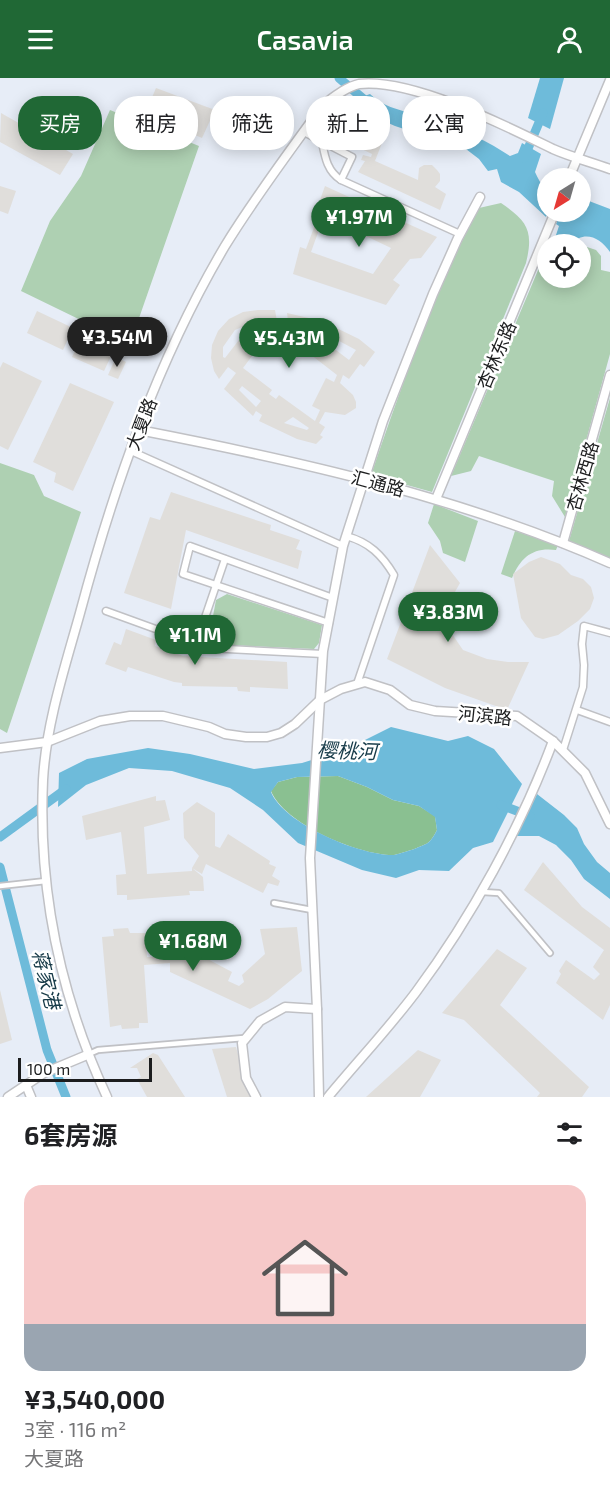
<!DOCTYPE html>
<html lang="zh">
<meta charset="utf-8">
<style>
:root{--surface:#fff;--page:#f6f6f6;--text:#202124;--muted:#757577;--line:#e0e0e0;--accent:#206835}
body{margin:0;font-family:"Exo 2","Noto Sans SC",sans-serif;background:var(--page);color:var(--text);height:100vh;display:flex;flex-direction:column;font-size:22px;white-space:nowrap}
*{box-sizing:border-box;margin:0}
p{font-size:20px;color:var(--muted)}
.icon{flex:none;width:33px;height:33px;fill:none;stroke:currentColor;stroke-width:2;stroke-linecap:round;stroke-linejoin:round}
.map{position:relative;height:1019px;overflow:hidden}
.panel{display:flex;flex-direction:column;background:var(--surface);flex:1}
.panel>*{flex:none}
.top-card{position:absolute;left:18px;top:18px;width:574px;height:54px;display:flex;gap:12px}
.needle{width:39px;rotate:217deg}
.controls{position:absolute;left:537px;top:90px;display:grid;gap:12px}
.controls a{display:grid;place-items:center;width:54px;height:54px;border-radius:50%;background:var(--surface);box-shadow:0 3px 15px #0003;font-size:30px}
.scale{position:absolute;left:18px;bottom:15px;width:134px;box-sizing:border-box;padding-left:6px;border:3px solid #1c1d1e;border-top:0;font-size:16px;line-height:21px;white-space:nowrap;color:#1c1d1e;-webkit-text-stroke:4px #fff;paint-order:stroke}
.price{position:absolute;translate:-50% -51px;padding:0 14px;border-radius:21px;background:var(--accent);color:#fff;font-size:20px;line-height:39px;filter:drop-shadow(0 2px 3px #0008)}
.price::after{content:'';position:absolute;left:50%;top:36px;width:18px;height:14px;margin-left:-9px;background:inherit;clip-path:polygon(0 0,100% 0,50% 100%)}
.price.current{background:#222;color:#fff}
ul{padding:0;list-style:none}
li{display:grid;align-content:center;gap:12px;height:318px;padding:0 24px}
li+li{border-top:2px solid var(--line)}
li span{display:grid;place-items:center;height:186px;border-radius:18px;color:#555}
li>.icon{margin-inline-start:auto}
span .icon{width:108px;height:108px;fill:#fffc;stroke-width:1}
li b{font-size:26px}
h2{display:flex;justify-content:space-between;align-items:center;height:72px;padding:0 24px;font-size:26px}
.pill{padding:0 21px;border-radius:24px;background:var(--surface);box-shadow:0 3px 15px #0003;font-size:21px;line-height:54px}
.pill.current{background:var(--accent);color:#fff}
header{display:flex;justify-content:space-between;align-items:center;height:78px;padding:0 24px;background:var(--accent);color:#fff;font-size:27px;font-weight:600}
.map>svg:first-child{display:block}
.built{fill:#e7edf7;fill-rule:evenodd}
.green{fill:#aed0b2}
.forest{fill:#8ac091}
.water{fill:#6ebbda;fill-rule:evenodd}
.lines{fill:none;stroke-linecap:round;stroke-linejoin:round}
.canal{stroke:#6ebbda;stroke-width:9}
.building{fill:#e0dedb;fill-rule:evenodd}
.service-casing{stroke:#c0c1c5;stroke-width:8}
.pedestrian-casing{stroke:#c0c1c5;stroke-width:9}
.minor-casing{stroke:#c0c1c5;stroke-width:11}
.service{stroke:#fff;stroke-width:4.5}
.pedestrian{stroke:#fff;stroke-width:6}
.minor{stroke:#fff;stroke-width:8}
.labels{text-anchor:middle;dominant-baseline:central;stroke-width:5;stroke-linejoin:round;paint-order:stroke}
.street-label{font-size:18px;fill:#1c1d1e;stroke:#fff}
.water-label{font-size:20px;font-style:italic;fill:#163a48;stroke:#fff}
</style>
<header><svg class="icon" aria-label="menu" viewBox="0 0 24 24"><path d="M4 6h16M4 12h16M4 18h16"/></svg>Casavia<svg class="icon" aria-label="person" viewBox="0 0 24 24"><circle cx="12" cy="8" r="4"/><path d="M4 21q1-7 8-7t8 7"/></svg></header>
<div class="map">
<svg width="610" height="1019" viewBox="0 0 610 1019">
<rect width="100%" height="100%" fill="#f5f7fa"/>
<!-- built -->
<path class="built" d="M0,0H610V1019H0ZM548,100H580V134H548ZM548,166H580V200H548Z"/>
<!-- green -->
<g class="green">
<polygon points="110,32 199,68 130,266 21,213 50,143 81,98"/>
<path d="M501,125C527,143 534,152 526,185L432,414L371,397C402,307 434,214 479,130Z"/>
<polygon points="587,169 596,172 601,178 601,192 610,194 610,276 565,439 552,418 554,403 479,378 471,393 451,398 547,171 548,200 580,200 581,173"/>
<polygon points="610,320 610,481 569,463"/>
<polygon points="0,385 34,397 44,418 81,434 7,655 0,651"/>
<polygon points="434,426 478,443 465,484 443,475 440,463 428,445"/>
<path d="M515,453L558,467L556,472C533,469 521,479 512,500L501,496Z"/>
<path d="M227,516L322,547L319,565L314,571L227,567C232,552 229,541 213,538L216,522Z"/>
</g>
<!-- forest -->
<path class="forest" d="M338,698L367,709L393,722L419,728L435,738L437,752C435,756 432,761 429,764C425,768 400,776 394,777C360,778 284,746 271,713L278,704L297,699Z"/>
<!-- water -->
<g class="water">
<polygon points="540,0 564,0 550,51 528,40"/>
<path d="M370,16C389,35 419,34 443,44C466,53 489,64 510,78L518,75L522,65L541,76L535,94C542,110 554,120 546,139L519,114L501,104L497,91L488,93L479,81L462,68L442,59H428L395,48L370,37L348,24Z"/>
<path d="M581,117L589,120V123L610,131V174C600,159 584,152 571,166H562L554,163L559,148L556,146L561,134H580Z"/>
<path d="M391,649L448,663L468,658L494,671L522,706L493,764L473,770L449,793L419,792L396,800L362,792L298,765L263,732L230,710L172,693L129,690L86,707L58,729L59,695L87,681L148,670L190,676L254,691L302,685L347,671ZM338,698L367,709L393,722L419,728L435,739L437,752C435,756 432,761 429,764C425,768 400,776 394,777C361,778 284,746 271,714L278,704L297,699Z"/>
<polygon points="537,716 564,737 577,750 584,766 597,784 610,795 610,821 584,801 571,782 556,767 539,758 516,758"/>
</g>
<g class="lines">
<!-- canal -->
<g class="canal">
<polyline points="339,0 367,24"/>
<polyline points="524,80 543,35"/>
<polyline points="501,727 530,738"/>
<polyline points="0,759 66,711"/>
<polyline points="0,789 47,972 66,1019"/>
</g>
</g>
<!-- building -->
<g class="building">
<polygon points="156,10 215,32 202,60 145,36"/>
<polygon points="1,35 73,76 60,97 0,64"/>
<polygon points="347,48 382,65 375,83 418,102 419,90 424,87 432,87 437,92 440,96 440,103 435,109 446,116 440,132 358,94 365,83 361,82 363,77 371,79 372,76 343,62 338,62 340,50"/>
<polygon points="0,108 16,113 8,136 0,133"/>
<path d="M325,108L437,159L421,180L410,181L393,202L400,207L386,227L293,196L300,169L306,171L319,136L316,133ZM324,138L391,170L373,196L311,174Z"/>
<path d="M258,232H275L277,243H288L287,235L322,243L359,261L375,274L364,289L360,286L349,301L343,297L340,305L353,317L356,324V330L345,337L325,334L319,345L325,349L320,357L323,359L316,366L297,361L259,343L262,337L256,333L253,338L224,311L236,295L228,289L219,301L214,293L211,280L212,267L218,253L229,241L243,234ZM252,245L225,280L223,279V269L235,252ZM276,246L289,247V249L284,256L337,297L334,304L326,300L312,328L320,332L315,343L279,317L276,321L269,316L272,312L243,290ZM313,251L328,257L356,272L349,282L311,253ZM242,308L261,323L256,329L239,312ZM293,339L309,350L307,352L284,345Z"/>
<polygon points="37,233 73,250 63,272 27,255"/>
<polygon points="81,260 113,274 104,293 72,279"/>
<polygon points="116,279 126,284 118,301 108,297"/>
<polygon points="3,284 42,303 8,372 0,368 0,290"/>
<polygon points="70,305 114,324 73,413 54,404 56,395 33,384"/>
<polygon points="171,414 271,447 270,452 300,462 296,471 302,473 298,491 186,452 171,531 124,515 150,439 160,442"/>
<polygon points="430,467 460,505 451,521 452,534 448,550 463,572 487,581 508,584 529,584 507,632 445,610 387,581"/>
<polygon points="541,479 560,486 571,497 583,501 591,509 594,520 590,531 578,543 558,557 543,561 535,559 521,540 513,496 529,484"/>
<polygon points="126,551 156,562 155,568 183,578 287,584 288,611 250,609 250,614 238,613 237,609 182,608 182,605 174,604 128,589 126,594 105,586 114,564 121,567"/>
<polygon points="156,718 156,723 165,722 170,742 144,749 147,796 192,793 192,790 199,778 184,760 183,735 197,724 215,735 215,768 220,770 228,756 270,783 269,786 276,789 272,798 280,803 278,808 268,805 263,815 206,786 202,796 192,790 203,799 204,813 189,813 190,817 127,822 127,817 117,817 116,797 126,796 121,754 86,762 82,738"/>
<polygon points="543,784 582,829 610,850 610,927 603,942 556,905 561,896 559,893 566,882 594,902 600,896 593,889 604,872 524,812"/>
<polygon points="297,849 302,893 268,921 250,931 170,894 170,885 144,887 148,945 139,945 139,950 122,951 121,947 110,949 102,859 114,858 113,851 128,850 130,855 145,855 147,879 155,879 156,866 174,865 185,869 232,894 228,903 239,908 244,904 242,897 265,876 260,851"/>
<polygon points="497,871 527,890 500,927 589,1009 582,1019 537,1019 540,1015 464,942 442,935"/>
<polygon points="0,912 12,962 0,966"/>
<polygon points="236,969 250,1019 227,1019 212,971"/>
<polygon points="418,972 441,982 420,1019 366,1019"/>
<polygon points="153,975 158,977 185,1019 147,1019 137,1001 141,999 137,990 130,990"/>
</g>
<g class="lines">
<defs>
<g id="service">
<polyline points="0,808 46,803"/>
<polyline points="482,814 499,815 550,875"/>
<polyline points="274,825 312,832"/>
<polyline points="89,976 98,972 244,960"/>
</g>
<g id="pedestrian">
<polyline points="304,54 352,79 341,102 460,156"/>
<path d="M322,64C325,79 327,93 341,102"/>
<polyline points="131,373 343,468"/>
<path d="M346,458C369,464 382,477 394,497L357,606"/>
<polyline points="106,533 208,570 323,576"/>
<path d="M204,542C224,543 227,555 217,570"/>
<polyline points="329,545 183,496 190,468 333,520"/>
<polyline points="196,566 225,481"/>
<polyline points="577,632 610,644"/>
<polyline points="563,672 583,609 584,587 582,566 584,548 610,555"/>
</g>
<g id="minor">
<polyline points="569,100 610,2"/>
<path d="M139,352C299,383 460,419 610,485"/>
<polyline points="436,421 555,134"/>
<polyline points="563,465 610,297"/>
<polyline points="0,670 47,664 100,643 130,638 163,638 209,649 225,656 246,659 267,659 281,655 295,646 320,622 341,611 365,604 390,612 410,627 435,633 517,638 553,663 585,695 610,746"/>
<polyline points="317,931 319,1019"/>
<polyline points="26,1007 31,1019"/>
<polyline points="8,1019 44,995 87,977"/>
<path d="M107,1019C60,918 38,814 43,702C46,646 65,589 80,535C114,408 158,281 225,168C255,119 290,73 323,27C334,19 346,9 359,6C412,0 506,48 553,71C571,79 591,84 610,91"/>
<polyline points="256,1019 246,1000 242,965 260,943 285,929 317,931 310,780 323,573 343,468 383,343 433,216 458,160 480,119"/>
<path d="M328,1019C357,984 389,950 416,914C471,840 521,749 553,663"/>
</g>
</defs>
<!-- service casing -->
<use href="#service" class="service-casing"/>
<!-- pedestrian casing -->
<use href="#pedestrian" class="pedestrian-casing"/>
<!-- minor casing -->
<use href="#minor" class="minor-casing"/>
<!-- service -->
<use href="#service" class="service"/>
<!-- pedestrian -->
<use href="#pedestrian" class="pedestrian"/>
<!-- minor -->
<use href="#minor" class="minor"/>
</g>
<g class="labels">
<!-- street labels -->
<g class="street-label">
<text transform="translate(496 277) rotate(-67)">杏林东路</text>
<text transform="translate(141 346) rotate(-69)">大夏路</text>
<text transform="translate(582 398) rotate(-74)">杏林西路</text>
<text transform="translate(378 405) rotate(15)">汇通路</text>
<text transform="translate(485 637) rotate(6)">河滨路</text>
</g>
<!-- water labels -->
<g class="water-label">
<text transform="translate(347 672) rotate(2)">樱桃河</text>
<text transform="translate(47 901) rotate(76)">蒋家港</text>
</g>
</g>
</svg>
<div class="controls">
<a><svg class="needle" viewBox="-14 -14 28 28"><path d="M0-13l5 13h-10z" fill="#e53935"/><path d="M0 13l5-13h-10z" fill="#757577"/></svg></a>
<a><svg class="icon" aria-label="locate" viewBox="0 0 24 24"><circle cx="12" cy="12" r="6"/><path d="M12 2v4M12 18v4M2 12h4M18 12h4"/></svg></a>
</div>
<div class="scale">100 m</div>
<b class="price" style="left:359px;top:170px">¥1.97M</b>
<b class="price current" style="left:117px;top:290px">¥3.54M</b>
<b class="price" style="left:289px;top:291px">¥5.43M</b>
<b class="price" style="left:448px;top:565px">¥3.83M</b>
<b class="price" style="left:195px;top:588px">¥1.1M</b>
<b class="price" style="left:193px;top:894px">¥1.68M</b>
<div class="top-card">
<a class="pill current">买房</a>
<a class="pill">租房</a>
<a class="pill">筛选</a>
<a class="pill">新上</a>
<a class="pill">公寓</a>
</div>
</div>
<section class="panel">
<h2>6套房源<svg class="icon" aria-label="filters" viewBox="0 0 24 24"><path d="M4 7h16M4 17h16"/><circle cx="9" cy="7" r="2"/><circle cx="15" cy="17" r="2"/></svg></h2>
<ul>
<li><span style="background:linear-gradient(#f6c9c9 75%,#9aa5b1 0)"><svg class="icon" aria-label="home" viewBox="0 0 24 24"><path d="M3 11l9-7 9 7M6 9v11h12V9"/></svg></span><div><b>¥3,540,000</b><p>3室 · 116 m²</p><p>大夏路</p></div></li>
</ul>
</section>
